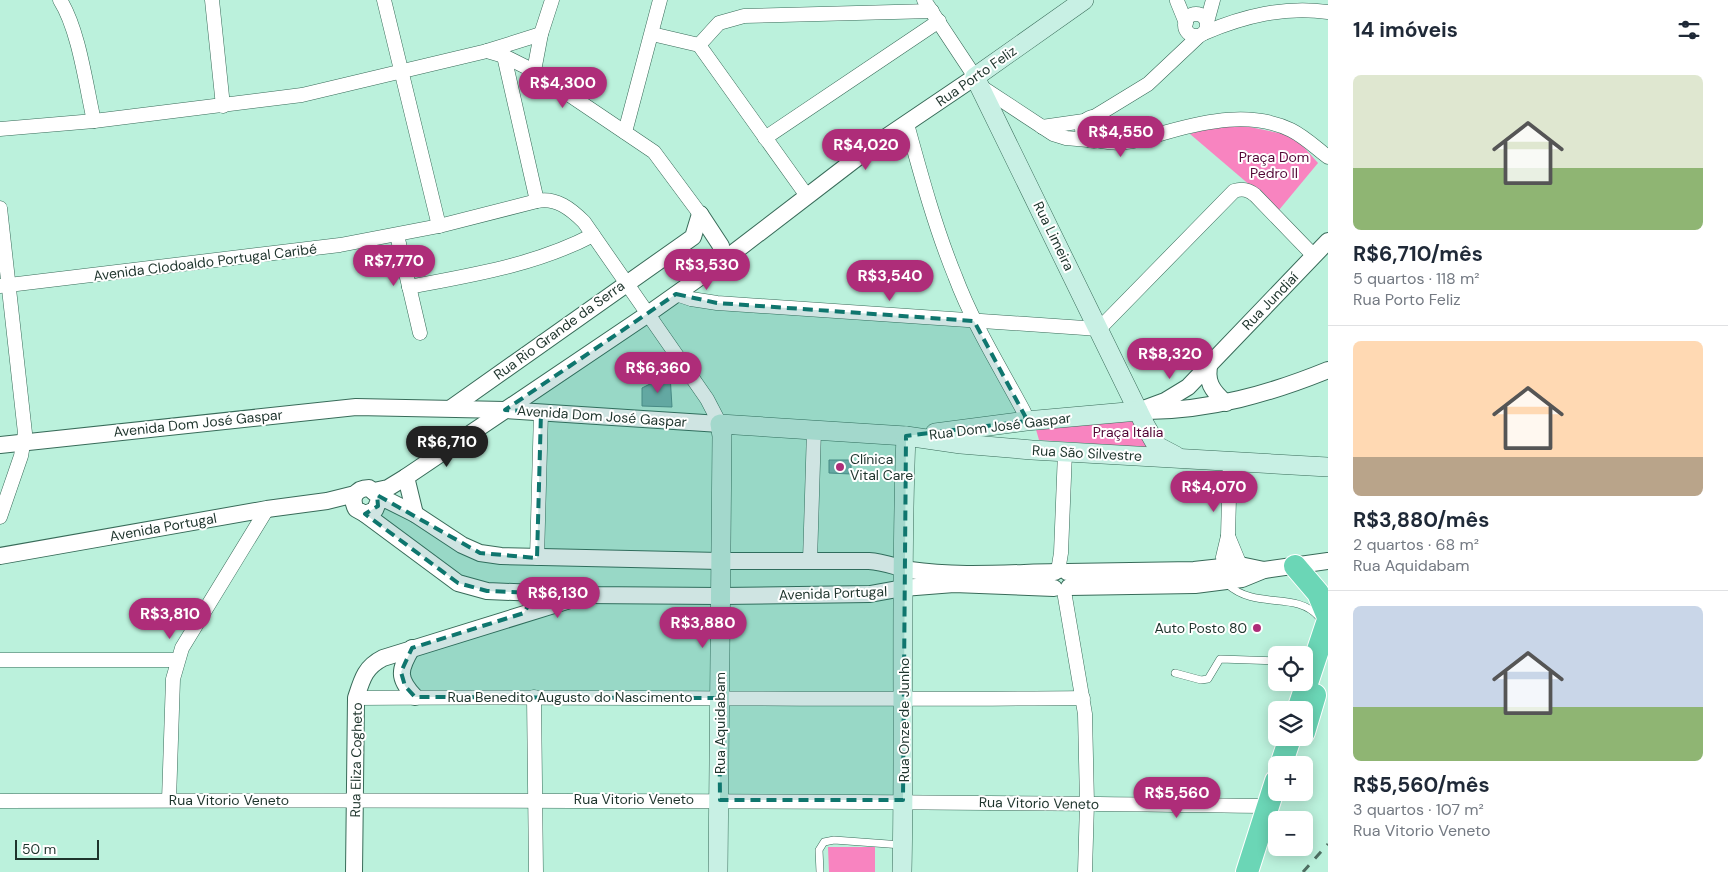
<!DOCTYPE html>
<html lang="pt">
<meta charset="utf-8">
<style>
:root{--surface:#fff;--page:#f6f6f7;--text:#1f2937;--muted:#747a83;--line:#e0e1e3;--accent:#ae2d79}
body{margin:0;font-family:"DM Sans",sans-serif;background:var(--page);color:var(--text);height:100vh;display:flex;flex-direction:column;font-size:19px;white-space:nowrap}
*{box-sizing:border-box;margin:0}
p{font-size:16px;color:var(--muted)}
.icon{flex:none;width:28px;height:28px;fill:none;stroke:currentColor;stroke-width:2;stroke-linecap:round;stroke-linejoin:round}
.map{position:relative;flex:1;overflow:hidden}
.sheet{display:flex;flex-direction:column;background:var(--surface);width:400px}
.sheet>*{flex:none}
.buttons{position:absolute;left:1268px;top:646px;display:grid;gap:10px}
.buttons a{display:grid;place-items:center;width:45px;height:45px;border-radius:8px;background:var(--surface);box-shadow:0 2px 12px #0003;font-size:25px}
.scale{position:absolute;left:15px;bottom:12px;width:84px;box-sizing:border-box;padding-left:5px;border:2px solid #1e342c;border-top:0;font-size:14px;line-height:18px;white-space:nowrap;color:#1e342c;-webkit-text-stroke:4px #fff;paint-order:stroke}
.price{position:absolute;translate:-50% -42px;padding:0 11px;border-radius:18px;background:var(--accent);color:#fff;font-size:16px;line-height:32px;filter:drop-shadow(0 1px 2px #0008)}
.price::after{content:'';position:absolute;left:50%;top:30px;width:15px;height:11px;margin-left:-8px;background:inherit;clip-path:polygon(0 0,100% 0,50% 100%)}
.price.selected{background:#222;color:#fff}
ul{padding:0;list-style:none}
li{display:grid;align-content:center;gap:10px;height:265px;padding:0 25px}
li+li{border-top:1px solid var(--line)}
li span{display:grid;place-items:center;height:155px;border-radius:8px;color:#555}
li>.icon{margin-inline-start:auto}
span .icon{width:90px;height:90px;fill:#fffc;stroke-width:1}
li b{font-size:21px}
h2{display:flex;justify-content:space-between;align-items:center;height:60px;padding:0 25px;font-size:21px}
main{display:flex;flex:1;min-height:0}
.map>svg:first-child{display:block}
.green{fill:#f884c0}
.building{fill:#79b4af;stroke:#558f8b}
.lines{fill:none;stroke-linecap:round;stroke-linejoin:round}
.service-casing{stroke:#386b59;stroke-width:8}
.minor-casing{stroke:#386b59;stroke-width:15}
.tertiary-casing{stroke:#386b59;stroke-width:18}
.secondary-casing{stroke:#386b59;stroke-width:20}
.trunk-casing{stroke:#fff;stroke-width:24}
.service{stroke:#fff;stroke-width:7}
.minor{stroke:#fff;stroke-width:14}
.tertiary{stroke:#fff;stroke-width:16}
.secondary{stroke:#c8f0e4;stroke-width:19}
.trunk{stroke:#6bd6b6;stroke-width:22}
.rail{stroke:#4e6e62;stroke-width:3;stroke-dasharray:9 9;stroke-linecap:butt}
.marked{fill:#0f766e;fill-opacity:0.2;stroke:#0f766e;stroke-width:4;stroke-dasharray:10 6;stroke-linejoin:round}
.poi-dot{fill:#ae2d79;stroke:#fff;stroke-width:2}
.labels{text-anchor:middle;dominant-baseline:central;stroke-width:4;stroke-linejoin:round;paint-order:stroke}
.street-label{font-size:14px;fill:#1e342c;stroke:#fff}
.park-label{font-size:14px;fill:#520635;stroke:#fff}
.poi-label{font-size:14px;fill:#1e342c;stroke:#fff;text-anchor:start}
</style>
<main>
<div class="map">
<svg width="1328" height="872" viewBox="0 0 1328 872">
<rect width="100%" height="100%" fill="#bbf1dc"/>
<!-- green -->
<g class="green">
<polygon points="1225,122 1294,136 1318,163 1279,210 1190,134"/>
<polygon points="1137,416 1154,448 1039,440 1035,426"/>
<polygon points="828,847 875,847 875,872 829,872"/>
</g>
<!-- building -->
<g class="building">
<polygon points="670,374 672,407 642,406 642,388"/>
<polygon points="829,460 851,460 851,474 829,473"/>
</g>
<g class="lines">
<defs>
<g id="service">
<path d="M1227,584C1257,611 1295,590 1319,617"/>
<polyline points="1175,673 1201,680 1208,679 1220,659 1276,661"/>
<polyline points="820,872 819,850 824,842 834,840 902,845"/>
</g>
<g id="minor">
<path d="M60,0C79,30 86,86 94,121"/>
<polyline points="212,0 223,106"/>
<polyline points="384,0 439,226"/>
<polyline points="924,0 975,77"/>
<polyline points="1177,1 1186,23"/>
<circle cx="1196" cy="25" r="11"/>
<polyline points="1207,22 1213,0"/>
<path d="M1204,33C1244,16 1284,6 1328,12"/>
<polyline points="652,34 699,45 807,196"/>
<polyline points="699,45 719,23 744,16 932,11"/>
<polyline points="487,51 541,34"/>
<polyline points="504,56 537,201"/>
<polyline points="534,71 541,34 552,0"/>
<polyline points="980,86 1053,134 1066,138 1088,140"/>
<circle cx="1094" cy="129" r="12"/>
<polyline points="1094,117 1148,84 1199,36"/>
<path d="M907,124C921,175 935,227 955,276C973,324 1000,367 1024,412L1026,421"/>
<polyline points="1042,127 1084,121"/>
<polyline points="0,129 94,121 302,95 487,51 504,56 534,71 654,152 700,214"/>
<polyline points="1106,130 1142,140"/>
<polyline points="625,132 660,0"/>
<polyline points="765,138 939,21"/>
<path d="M1100,141C1124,146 1144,139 1167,132C1206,121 1252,111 1291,130C1305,137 1316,148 1328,157"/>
<polyline points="0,208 25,433 21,456 0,517"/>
<polyline points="397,235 420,333"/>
<path d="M0,286L340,245L439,226L537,201C556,197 571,209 584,222L707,399L720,424"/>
<path d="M409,287C472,275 536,265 593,235"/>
<path d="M676,294L691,299L717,303L1099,329L1234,191C1243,188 1249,190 1255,195L1314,256"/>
<polyline points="1228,536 1240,565 1242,575"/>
<polyline points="537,558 541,412"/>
<polyline points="810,561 814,430"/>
<polyline points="1058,571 1061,553 1065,452"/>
<polyline points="1225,577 1223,557 1228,536 1230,460"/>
<polyline points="1064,591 1085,714 1087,803 1085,872"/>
<polyline points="0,660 177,660"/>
<polyline points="534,697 536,872"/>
<path d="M356,698C599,696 841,701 1083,698"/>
<polyline points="169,800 173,679 182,648 267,509"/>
<path d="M0,801C423,800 846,800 1268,806"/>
</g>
<g id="tertiary">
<polyline points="700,214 721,246 720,263"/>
<path d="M1210,362C1205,381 1212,391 1226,403"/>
<polyline points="451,408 693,237 700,214"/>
<polyline points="1138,411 1165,401 1188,387 1328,241"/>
<path d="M1148,411C1211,410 1269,394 1328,370"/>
<polyline points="0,445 356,407 505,410 720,424"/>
<polyline points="406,477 415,514"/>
<polyline points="374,491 388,488 406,477 648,314 720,263 870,148 975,77"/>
<path d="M377,495L379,500L375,510L365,514L356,509C350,498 356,488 369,488L377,495L415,514L462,545L480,553L501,556L720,561H869C883,562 896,567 910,570C957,577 1007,573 1055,572"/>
<polyline points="365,514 458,583 487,591 584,595 720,596 870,594 903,588 954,584 1054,588"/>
<polyline points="0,556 267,509 327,501 355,494"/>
<polyline points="1067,572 1194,570 1240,565 1264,570"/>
<polyline points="1069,587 1195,585 1242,579 1264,570 1328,561"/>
<path d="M412,648C399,670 397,678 415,697"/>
<path d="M354,872L356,698C362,679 365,667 383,658L570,600"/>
</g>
<g id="secondary">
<polyline points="1084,0 975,77 1145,425 1157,446 1176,456"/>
<polyline points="935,433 1026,421 1138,411"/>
<polyline points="718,872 722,436 720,424 906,436 961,444 1032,450 1328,467"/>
<path d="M902,872C905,727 900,581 906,436"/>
</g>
<g id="trunk">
<polyline points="1295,566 1318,593 1328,617"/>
<polyline points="1298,710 1328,620"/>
<polyline points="1304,732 1315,695"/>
<polyline points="1281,765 1290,738"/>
<polyline points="1247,872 1276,781"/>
</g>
</defs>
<!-- service casing -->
<use href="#service" class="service-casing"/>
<!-- minor casing -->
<use href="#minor" class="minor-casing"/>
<!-- tertiary casing -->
<use href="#tertiary" class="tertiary-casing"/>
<!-- secondary casing -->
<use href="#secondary" class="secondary-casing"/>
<!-- trunk casing -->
<use href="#trunk" class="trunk-casing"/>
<!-- service -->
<use href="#service" class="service"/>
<!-- minor -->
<use href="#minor" class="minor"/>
<!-- tertiary -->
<use href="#tertiary" class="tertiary"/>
<!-- secondary -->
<use href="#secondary" class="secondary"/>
<!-- trunk -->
<use href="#trunk" class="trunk"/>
<!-- rail -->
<polyline class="rail" points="1303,872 1328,844"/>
</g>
<!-- marked area -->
<path class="marked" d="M676,294L717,303L974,321L1025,416L1026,421L906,436L903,800H720L719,698L415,697L405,686L401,672L412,648L524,613L535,593L487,591L458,583L365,514L378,506L377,495L480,553L537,558L541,412L505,410Z"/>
<!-- markers -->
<g class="poi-dot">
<circle cx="840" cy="467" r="5"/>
<circle cx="1257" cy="628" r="5"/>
</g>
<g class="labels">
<!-- street labels -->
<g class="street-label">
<text transform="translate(976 76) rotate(-35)">Rua Porto Feliz</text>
<text transform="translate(1054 236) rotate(64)">Rua Limeira</text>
<text transform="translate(205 262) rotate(-7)">Avenida Clodoaldo Portugal Caribé</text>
<text transform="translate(1270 301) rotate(-46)">Rua Jundiaí</text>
<text transform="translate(559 330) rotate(-36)">Rua Rio Grande da Serra</text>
<text transform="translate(602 416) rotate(4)">Avenida Dom José Gaspar</text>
<text transform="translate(198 423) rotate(-6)">Avenida Dom José Gaspar</text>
<text transform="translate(1000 426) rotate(-7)">Rua Dom José Gaspar</text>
<text transform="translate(1087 453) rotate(3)">Rua São Silvestre</text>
<text transform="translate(163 527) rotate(-10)">Avenida Portugal</text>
<text transform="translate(833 593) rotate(-2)">Avenida Portugal</text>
<text x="570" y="697">Rua Benedito Augusto do Nascimento</text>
<text transform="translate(904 720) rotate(-90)">Rua Onze de Junho</text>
<text transform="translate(720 723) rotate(-90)">Rua Aquidabam</text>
<text transform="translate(356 760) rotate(-89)">Rua Eliza Cogheto</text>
<text x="634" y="799">Rua Vitorio Veneto</text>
<text x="229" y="800">Rua Vitorio Veneto</text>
<text transform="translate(1039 803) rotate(1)">Rua Vitorio Veneto</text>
</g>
<!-- park labels -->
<g class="park-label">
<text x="1274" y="157">Praça Dom<tspan x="1274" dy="16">Pedro II</tspan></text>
<text x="1128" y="432">Praça Itália</text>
</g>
<!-- poi labels -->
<g class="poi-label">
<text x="850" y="459">Clínica<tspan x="850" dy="16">Vital Care</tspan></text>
<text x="1247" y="628" text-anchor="end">Auto Posto 80</text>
</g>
</g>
</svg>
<div class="buttons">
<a><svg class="icon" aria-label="locate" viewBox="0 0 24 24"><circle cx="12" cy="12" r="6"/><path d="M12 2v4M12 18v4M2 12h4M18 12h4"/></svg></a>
<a><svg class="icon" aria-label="layers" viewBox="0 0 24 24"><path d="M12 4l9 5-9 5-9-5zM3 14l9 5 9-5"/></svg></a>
<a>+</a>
<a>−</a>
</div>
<div class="scale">50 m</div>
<b class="price" style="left:563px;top:109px">R$4,300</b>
<b class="price" style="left:1121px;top:158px">R$4,550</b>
<b class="price" style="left:866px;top:171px">R$4,020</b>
<b class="price" style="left:394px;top:287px">R$7,770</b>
<b class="price" style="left:707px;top:291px">R$3,530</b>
<b class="price" style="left:890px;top:302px">R$3,540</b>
<b class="price" style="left:1170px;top:380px">R$8,320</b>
<b class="price" style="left:658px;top:394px">R$6,360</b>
<b class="price selected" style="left:447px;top:468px">R$6,710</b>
<b class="price" style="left:1214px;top:513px">R$4,070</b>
<b class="price" style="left:558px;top:619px">R$6,130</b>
<b class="price" style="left:170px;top:640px">R$3,810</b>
<b class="price" style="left:703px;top:649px">R$3,880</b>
<b class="price" style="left:1177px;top:819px">R$5,560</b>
</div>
<section class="sheet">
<h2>14 imóveis<svg class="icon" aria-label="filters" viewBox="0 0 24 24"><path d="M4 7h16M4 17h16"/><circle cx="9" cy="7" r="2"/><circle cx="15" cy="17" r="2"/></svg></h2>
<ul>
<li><span style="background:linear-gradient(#dfe7d0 60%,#8fb573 0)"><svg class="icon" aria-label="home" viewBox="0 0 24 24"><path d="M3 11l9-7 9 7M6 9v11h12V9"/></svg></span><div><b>R$6,710/mês</b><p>5 quartos · 118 m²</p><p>Rua Porto Feliz</p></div></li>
<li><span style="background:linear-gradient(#ffd9b3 75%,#b9a48a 0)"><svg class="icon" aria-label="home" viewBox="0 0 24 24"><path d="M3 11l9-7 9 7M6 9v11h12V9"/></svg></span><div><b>R$3,880/mês</b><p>2 quartos · 68 m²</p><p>Rua Aquidabam</p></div></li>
<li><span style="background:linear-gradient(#c9d6e8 65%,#8fb573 0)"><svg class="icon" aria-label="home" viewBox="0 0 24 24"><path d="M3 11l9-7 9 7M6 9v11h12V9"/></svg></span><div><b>R$5,560/mês</b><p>3 quartos · 107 m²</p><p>Rua Vitorio Veneto</p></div></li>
</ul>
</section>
</main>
